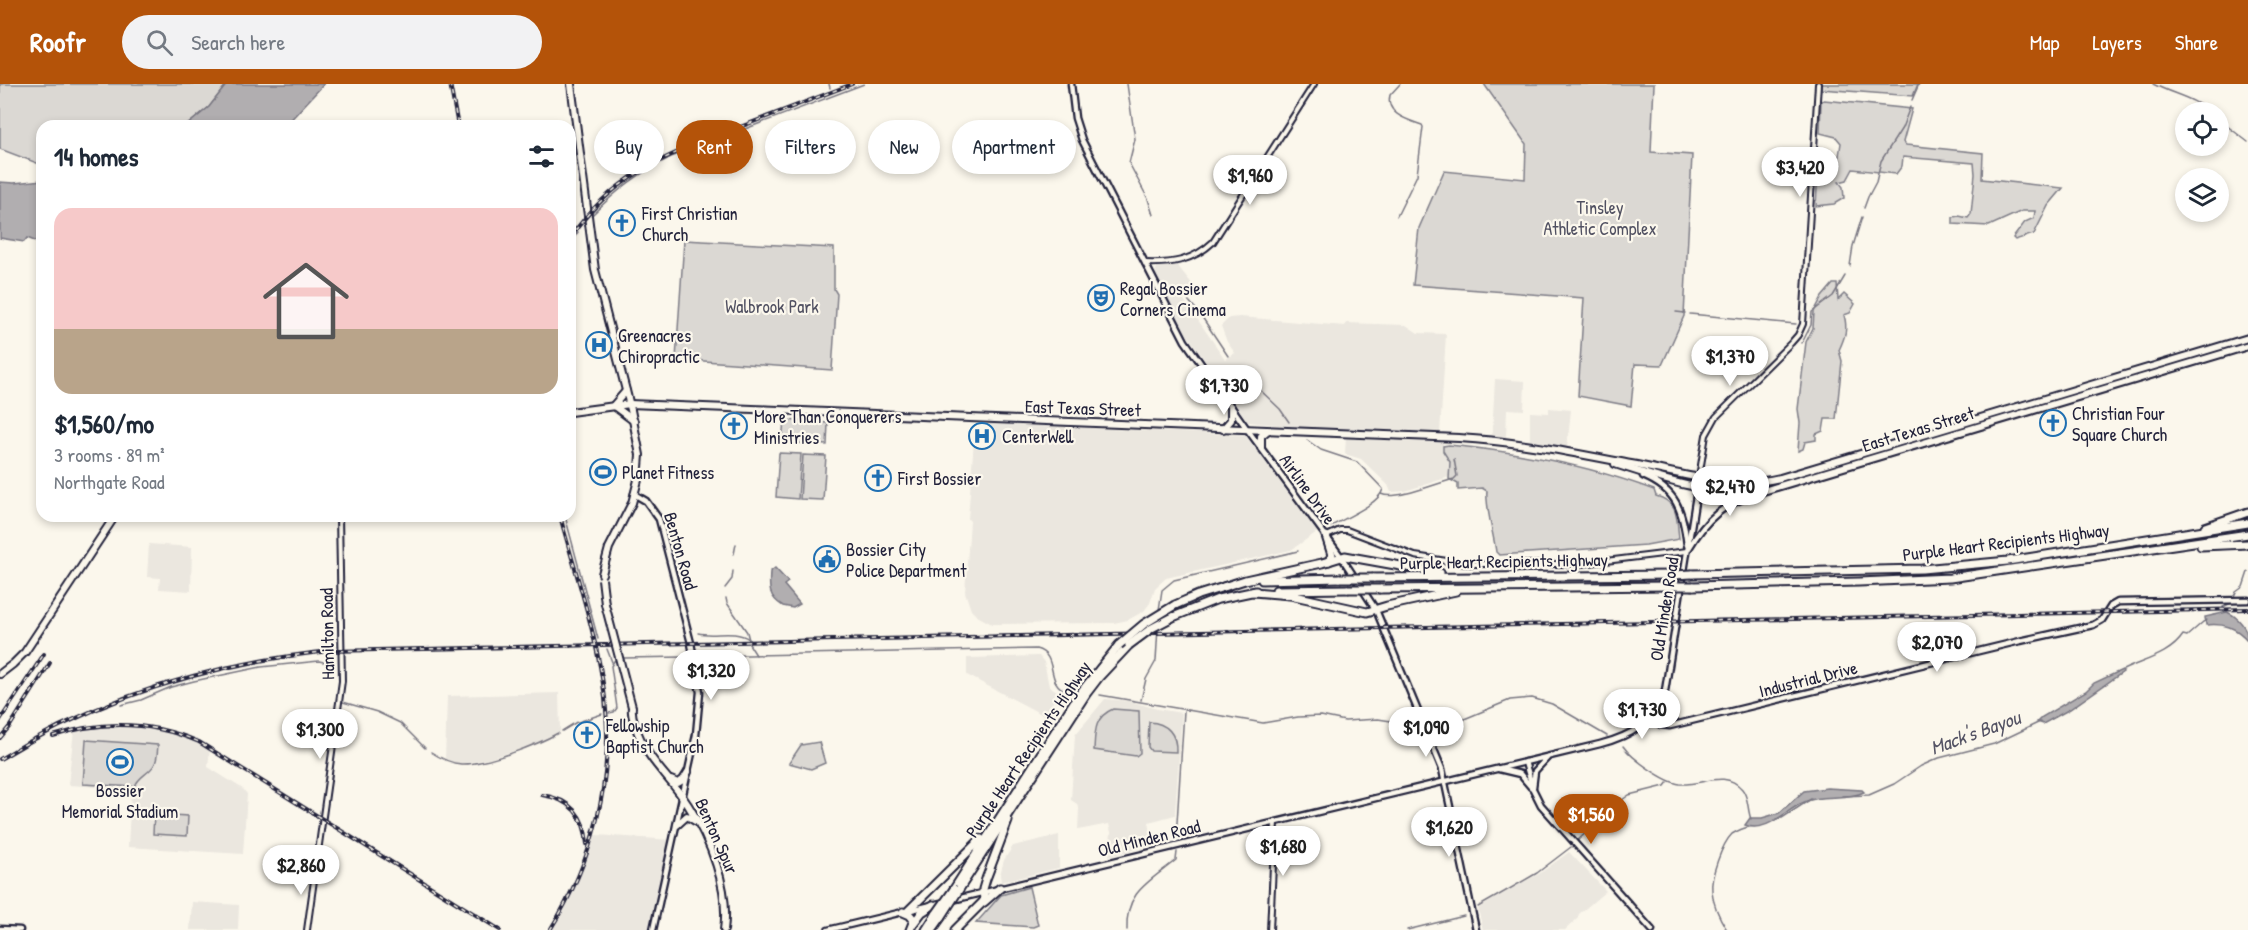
<!DOCTYPE html>
<meta charset="utf-8">
<style>
:root{--surface:#fff;--page:#f2f2f3;--text:#1f2937;--muted:#747a83;--accent:#b45309}
body{margin:0;font-family:"Patrick Hand",sans-serif;background:var(--page);color:var(--text);height:100vh;display:flex;flex-direction:column;font-size:22px;white-space:nowrap}
*{box-sizing:border-box;margin:0}
p{font-size:20px;color:var(--muted)}
.icon{flex:none;width:33px;height:33px;fill:none;stroke:currentColor;stroke-width:2;stroke-linecap:round;stroke-linejoin:round}
.map{position:relative;flex:1;overflow:hidden}
.side{position:absolute;left:36px;top:36px;width:540px;height:402px;display:flex;flex-direction:column;background:var(--surface);border-radius:18px;box-shadow:0 3px 9px #0003}
.side>*{flex:none}
.hud{position:absolute;left:594px;top:36px;width:570px;height:54px;display:flex;gap:12px}
.fabs{position:absolute;left:2175px;top:18px;display:grid;gap:12px}
.fabs a{display:grid;place-items:center;width:54px;height:54px;border-radius:50%;background:var(--surface);box-shadow:0 3px 9px #0003;font-size:30px}
.price{position:absolute;translate:-50% -51px;padding:0 14px;border-radius:21px;background:#fff;color:#222;font-size:20px;line-height:39px;filter:drop-shadow(0 2px 3px #0008)}
.price::after{content:'';position:absolute;left:50%;top:36px;width:18px;height:14px;margin-left:-9px;background:inherit;clip-path:polygon(0 0,100% 0,50% 100%)}
.price.active{background:var(--accent);color:#fff}
ul{padding:0;list-style:none}
li{display:grid;align-content:center;gap:12px;height:318px;padding:0 18px}
li span{display:grid;place-items:center;height:186px;border-radius:18px;color:#555}
li>.icon{margin-inline-start:auto}
span .icon{width:108px;height:108px;fill:#fffc;stroke-width:1}
li b{font-size:26px}
h2{display:flex;justify-content:space-between;align-items:center;height:72px;padding:0 18px;font-size:26px}
.chip{padding:0 21px;border-radius:27px;background:var(--surface);box-shadow:0 3px 9px #0003;font-size:21px;line-height:54px}
.chip.active{background:var(--accent);color:#fff}
header{display:flex;align-items:center;gap:36px;box-sizing:border-box;height:84px;padding:0 30px;background:var(--accent);color:#fff}
header strong{font-size:28px}
nav{display:flex;gap:33px;margin-inline-start:auto;font-size:21px}
.search{width:420px;height:54px;background:var(--page);display:flex;align-items:center;gap:15px;box-sizing:border-box;padding:0 21px;border-radius:33px;color:var(--muted);font-size:22px}
.map>svg:first-child{display:block}
.built{fill:#ebe7df}
.green{fill:#dbd8d3;stroke:#7e7d87;stroke-width:1.5}
.water{fill:#b1aeb0;stroke:#787681;stroke-width:1.5}
.lines{fill:none;stroke-linecap:round;stroke-linejoin:round}
.stream{stroke:#787681;stroke-width:1.5}
.tertiary-casing{stroke:#22223b;stroke-width:8}
.secondary-casing{stroke:#22223b;stroke-width:9}
.primary-casing{stroke:#22223b;stroke-width:10}
.motorway-casing{stroke:#22223b;stroke-width:11}
.tertiary{stroke:#fbf7ec;stroke-width:4}
.secondary{stroke:#fbf7ec;stroke-width:4.5}
.primary{stroke:#fbf7ec;stroke-width:6}
.motorway{stroke:#fbf7ec;stroke-width:7}
.rail-casing{stroke:#22223b;stroke-width:4}
.rail{stroke:#fbf7ec;stroke-width:1.5;stroke-dasharray:4.5;stroke-linecap:butt}
.primary-bridge-casing{stroke:#22223b;stroke-width:10;stroke-linecap:butt}
.motorway-bridge-casing{stroke:#22223b;stroke-width:11;stroke-linecap:butt}
.primary-bridge{stroke:#fbf7ec;stroke-width:6}
.motorway-bridge{stroke:#fbf7ec;stroke-width:7}
.labels{text-anchor:middle;dominant-baseline:central;stroke-width:4.5;stroke-linejoin:round;paint-order:stroke}
.park-label{font-size:18px;fill:#505061;stroke:#fbf7ec}
.poi-label{font-size:18px;fill:#22223b;stroke:#fbf7ec;text-anchor:start}
.street-label{font-size:18px;fill:#22223b;stroke:#fbf7ec}
.water-label{font-size:20px;font-style:italic;fill:#545364;stroke:#fbf7ec}
</style>
<header>
<strong>Roofr</strong>
<div class="search"><svg class="icon" aria-label="search" viewBox="0 0 24 24"><circle cx="10" cy="10" r="6"/><path d="M15 15l6 6"/></svg>Search here</div>
<nav><a>Map</a><a>Layers</a><a>Share</a></nav>
</header>
<div class="map">
<svg width="2248" height="846" viewBox="0 0 2248 846">
<rect width="100%" height="100%" fill="#fbf7ec"/>
<filter id="ink" filterUnits="userSpaceOnUse"><feTurbulence type="fractalNoise" baseFrequency=".0167" numOctaves="2"/><feDisplacementMap in="SourceGraphic" scale="12" xChannelSelector="R" yChannelSelector="G"/><feConvolveMatrix kernelMatrix="1 2 1 2 8 2 1 2 1" color-interpolation-filters="sRGB"/></filter>
<g filter="url(#ink)">
<!-- built -->
<g class="built">
<polygon points="1177,181 1197,206 1182,213 1225,275 1235,269 1227,258 1221,242 1229,234 1240,233 1345,242 1346,239 1406,241 1418,249 1446,250 1440,349 1297,343 1248,338 1186,249 1155,190 1157,183"/>
<polygon points="1495,295 1525,297 1524,326 1507,325 1506,354 1495,352 1492,350"/>
<polygon points="1549,324 1571,326 1567,364 1530,357 1530,328 1549,329"/>
<polygon points="977,339 1245,351 1317,448 1291,466 1166,494 1155,504 1150,519 1144,527 1128,536 1114,539 992,540 977,532 971,526 965,508 970,437 968,435 975,342"/>
<polygon points="1346,353 1443,357 1443,367 1450,378 1449,393 1405,407 1391,408 1388,401 1361,375 1345,370"/>
<polygon points="149,460 192,463 191,507 159,505 160,494 147,493"/>
<polygon points="1039,572 1044,578 1049,602 1057,607 1052,615 1054,616 1045,632 967,591 967,574"/>
<polygon points="559,609 560,648 551,653 539,659 482,677 463,680 445,676 447,612"/>
<polygon points="1105,615 1130,617 1157,625 1182,629 1175,731 1149,738 1153,761 1109,772 1111,748 1109,740 1078,746 1079,724 1077,720 1071,716 1075,651"/>
<polygon points="99,641 151,643 181,651 210,664 208,683 243,705 247,710 243,770 128,763 131,705 68,701 74,646"/>
<polygon points="596,751 673,756 653,846 550,846 575,800 592,752"/>
<polygon points="1059,751 1059,784 1001,798 1000,791 1004,776 1013,762"/>
<polygon points="1569,768 1606,807 1579,830 1577,835 1565,846 1483,846 1478,825 1505,807 1539,790"/>
<polygon points="192,818 239,821 238,846 190,846"/>
</g>
<!-- green -->
<g class="green">
<polygon points="0,0 227,0 209,23 186,42 42,42 42,81 0,65"/>
<polygon points="1484,0 1654,0 1651,68 1692,71 1684,232 1662,281 1635,280 1631,322 1578,312 1584,214 1413,201 1419,144 1444,87 1525,95 1526,60"/>
<polygon points="1821,0 1918,0 1913,12 1821,5"/>
<polygon points="1824,16 1912,25 1903,58 1906,61 1983,69 1982,95 2063,104 2048,122 2034,150 2015,156 2013,154 2025,138 2034,134 2035,127 2022,127 1989,142 1953,140 1953,133 1959,132 1968,134 1971,130 1975,90 1974,79 1903,73 1902,82 1896,90 1853,85 1847,96 1839,98 1843,103 1844,114 1834,120 1816,122 1819,69 1825,70 1833,78 1839,72 1841,59 1836,53 1820,49 1821,17"/>
<polygon points="684,156 834,164 834,205 837,210 832,286 676,275"/>
<path d="M1833,200H1837L1838,216L1844,210L1855,220L1850,229L1844,231C1848,245 1845,253 1839,266L1842,277L1836,335H1825L1823,347L1816,350V356L1805,358L1803,365L1798,367L1800,339L1798,325L1806,258L1813,244L1814,228L1822,213Z"/>
<polygon points="784,336 828,339 827,361 782,358"/>
<path d="M1449,361C1520,368 1588,381 1654,406L1656,412C1678,417 1677,434 1679,455L1646,461L1499,471L1496,468C1494,452 1485,421 1487,407L1482,404L1458,406V400L1449,395L1450,378L1443,367V362Z"/>
<polygon points="779,369 801,370 798,415 776,413"/>
<polygon points="803,371 826,372 823,416 800,415"/>
<path d="M1113,625L1139,627L1140,669L1136,672L1094,666C1095,648 1094,633 1113,625Z"/>
<path d="M1149,638C1167,639 1177,650 1176,668L1151,667L1148,663Z"/>
<path d="M86,656L158,661C157,668 158,675 154,681C149,690 137,693 135,703L83,700Z"/>
<polygon points="819,658 825,679 811,685 789,679 801,661"/>
<polygon points="154,730 188,732 187,752 153,750"/>
<polygon points="1029,803 1038,841 1033,843 976,839 1001,811"/>
</g>
<!-- water -->
<g class="water">
<polygon points="227,0 324,0 285,42 186,42 209,23"/>
<polygon points="42,96 42,160 27,154 24,158 0,154 0,98 14,99"/>
<path d="M775,484L788,498L784,501L800,520L793,524L783,522C768,513 769,503 770,488Z"/>
<path d="M2227,528C2238,533 2248,544 2248,557C2236,543 2224,539 2206,541L2205,533Z"/>
<polygon points="2122,586 2123,588 2070,625 2043,640 2037,638 2042,633 2086,607 2094,599"/>
<path d="M1827,704L1862,706L1864,708C1845,717 1821,709 1800,720C1785,728 1764,750 1745,741L1750,734H1762L1779,729L1804,707Z"/>
</g>
<g class="lines">
<!-- stream -->
<g class="stream">
<polyline points="829,0 830,4"/>
<polyline points="1127,0 1135,55 1129,79 1148,115 1153,131"/>
<path d="M2153,0C2172,10 2194,14 2211,28"/>
<polyline points="1912,16 1919,0"/>
<polyline points="2218,35 2248,58"/>
<polyline points="1864,124 1868,113 1876,98 1881,77 1902,44 1910,23"/>
<path d="M593,130C618,105 639,89 671,73L864,0"/>
<path d="M1397,132L1417,91L1423,43L1422,41C1408,36 1385,30 1390,11L1400,0"/>
<polyline points="570,159 578,148"/>
<polyline points="1850,182 1853,162 1862,133"/>
<polyline points="1188,216 1200,230 1228,272"/>
<polyline points="1676,228 1685,229"/>
<polyline points="1690,230 1796,240"/>
<polyline points="1802,259 1811,241 1812,228 1833,212 1845,192"/>
<polyline points="1258,304 1280,325 1289,338"/>
<path d="M1307,356L1321,366L1357,378L1383,405C1379,421 1342,435 1328,444"/>
<path d="M1381,410C1396,417 1437,399 1454,395L1457,392L1454,375"/>
<polyline points="565,432 598,555"/>
<polyline points="734,470 736,460"/>
<polyline points="725,504 732,495 733,487"/>
<polyline points="726,514 727,519 747,548 749,556"/>
<polyline points="1159,526 1162,506 1174,496 1298,467"/>
<polyline points="2224,528 2223,523 2231,519 2236,508 2243,503 2248,488"/>
<path d="M698,549C714,553 734,545 749,555"/>
<polyline points="749,560 756,571"/>
<polyline points="607,565 612,578"/>
<path d="M703,572L1036,565C1060,571 1044,600 1067,607"/>
<polyline points="623,574 685,573"/>
<path d="M2123,586C2143,576 2170,571 2183,551L2187,552L2203,538L2207,536"/>
<polyline points="1100,611 1263,639 1298,633 1321,632 1345,637 1378,635 1417,641 1457,638 1510,616 1532,614 1552,620 1607,652"/>
<polyline points="1141,616 1146,595 1156,577 1158,543"/>
<polyline points="343,618 377,628 400,639 425,664"/>
<polyline points="121,621 141,616 171,603 194,597 261,583 319,577 328,579 333,584"/>
<polyline points="609,629 614,628 617,624 611,582 614,577 618,575"/>
<polyline points="562,647 575,639 602,630"/>
<path d="M1623,662C1632,675 1665,698 1680,700C1701,702 1725,685 1742,705C1749,713 1747,725 1751,735"/>
<path d="M431,668C440,674 450,679 461,680C485,681 537,661 558,649"/>
<polyline points="1842,712 1869,711 1894,700 1921,682 1939,674 1994,660 2040,638"/>
<polyline points="1776,735 1782,734 1811,715"/>
<polyline points="1176,755 1184,627"/>
<polyline points="1578,756 1622,716 1629,711 1665,702 1668,698"/>
<polyline points="1478,823 1537,789 1571,763"/>
<path d="M1127,846C1125,808 1149,798 1176,776L1177,768"/>
<polyline points="1407,846 1464,832"/>
<path d="M1727,846C1720,835 1713,820 1712,807C1710,793 1722,760 1732,750C1737,747 1744,744 1749,743"/>
</g>
<defs>
<g id="tertiary">
<path d="M1145,179C1172,180 1193,177 1213,158L1314,0"/>
<polyline points="1699,393 1706,351 1716,333 1791,259 1798,251 1803,240 1818,0"/>
<polyline points="1327,452 1340,446 1347,446 1415,472 1466,480 1581,480 1687,467"/>
<polyline points="307,846 342,597 339,432"/>
<polyline points="1270,846 1275,738"/>
</g>
<g id="secondary">
<polyline points="1071,0 1075,34 1082,56 1185,257 1247,345 1342,474 1376,526 1442,685 1476,846"/>
<path d="M1643,392C1677,406 1683,427 1687,461"/>
<polyline points="634,410 646,417 659,435 691,559 700,608 696,651 653,846"/>
<path d="M1689,464C1707,434 1723,420 1757,410"/>
<polyline points="1651,633 1661,641 1670,642 2020,557 2093,541 2102,536 2111,522 2118,518 2248,516"/>
<polyline points="1525,678 1533,705 1541,721 1652,846"/>
<polyline points="1499,685 1520,690 1531,703"/>
<polyline points="1533,703 1535,687 1547,674"/>
<polyline points="0,845 20,846"/>
<path d="M828,846L1600,660C1631,652 1654,639 1665,607L1699,393"/>
</g>
<g id="primary">
<polyline points="571,0 595,186 631,326 640,371 638,396 632,419 609,464 602,490"/>
<polyline points="613,322 626,307"/>
<polyline points="614,322 634,337"/>
<path d="M570,328L630,320L1459,354C1516,357 1575,369 1631,380C1680,389 1730,406 1780,394L2248,254"/>
<polyline points="1223,345 1231,336 1231,323"/>
<polyline points="1261,364 1261,352 1267,347"/>
<path d="M1615,380C1661,395 1712,412 1760,408L2248,262"/>
<polyline points="0,590 13,580 25,568 115,432"/>
<path d="M632,623C631,630 633,635 635,641C647,678 668,690 688,721C710,755 730,805 724,846"/>
<polyline points="671,696 678,699 683,696 688,688"/>
<polyline points="677,741 687,732 695,737"/>
</g>
<g id="motorway">
<polyline points="2205,443 2248,428"/>
<polyline points="1326,452 1332,471 1329,477"/>
<polyline points="2201,462 2248,460"/>
<polyline points="1692,490 1922,485 2008,477 2248,439"/>
<polyline points="1373,494 1673,491"/>
<polyline points="1262,496 1340,494"/>
<polyline points="1693,502 1859,498 1950,494 2248,450"/>
<polyline points="1223,503 1245,496 1322,479 1345,472 1440,489"/>
<polyline points="1380,505 1671,502"/>
<polyline points="1276,506 1348,505"/>
<polyline points="1253,508 1290,511 1367,528 1387,522 1456,507"/>
<polyline points="1175,521 1198,511 1227,502"/>
<polyline points="1173,533 1218,515 1256,507"/>
<polyline points="960,804 1086,610 1099,593 1129,561"/>
<polyline points="954,805 1078,612 1119,561"/>
<polyline points="984,818 1000,804"/>
<polyline points="908,827 981,755"/>
<polyline points="903,828 910,831 914,836 910,846"/>
<polyline points="913,840 922,828 933,821"/>
<polyline points="926,846 937,829"/>
<polyline points="932,846 942,832"/>
<polyline points="955,846 984,817 983,805 986,795 1008,737"/>
</g>
</defs>
<!-- tertiary casing -->
<use href="#tertiary" class="tertiary-casing"/>
<!-- secondary casing -->
<use href="#secondary" class="secondary-casing"/>
<!-- primary casing -->
<use href="#primary" class="primary-casing"/>
<!-- motorway casing -->
<use href="#motorway" class="motorway-casing"/>
<!-- tertiary -->
<use href="#tertiary" class="tertiary"/>
<!-- secondary -->
<use href="#secondary" class="secondary"/>
<!-- primary -->
<use href="#primary" class="primary"/>
<!-- motorway -->
<use href="#motorway" class="motorway"/>
<defs>
<g id="rail">
<polyline points="450,0 458,42"/>
<path d="M570,154C614,89 671,70 740,43C777,29 815,14 852,0"/>
<polyline points="0,636 44,570"/>
<path d="M53,652C102,636 151,637 199,658L500,846"/>
<polyline points="0,654 10,642 50,579"/>
<path d="M0,675C100,613 213,579 330,567L2248,525"/>
<path d="M542,711C570,715 585,732 587,760"/>
<path d="M550,846C593,778 614,695 605,614C598,555 576,491 560,432"/>
</g>
</defs>
<!-- rail casing -->
<use href="#rail" class="rail-casing"/>
<!-- rail -->
<use href="#rail" class="rail"/>
<defs>
<polyline id="primary-bridge" points="602,495 605,520 632,623"/>
<g id="motorway-bridge">
<polyline points="1673,491 1692,490"/>
<polyline points="1340,494 1373,494"/>
<polyline points="1671,502 1693,502"/>
<polyline points="1348,505 1380,505"/>
<polyline points="1119,561 1144,540 1175,521"/>
<polyline points="1129,561 1152,544 1173,533"/>
<polyline points="937,829 954,805"/>
<polyline points="942,832 960,804"/>
</g>
</defs>
<!-- primary-bridge casing -->
<use href="#primary-bridge" class="primary-bridge-casing"/>
<!-- motorway-bridge casing -->
<use href="#motorway-bridge" class="motorway-bridge-casing"/>
<!-- primary-bridge -->
<use href="#primary-bridge" class="primary-bridge"/>
<!-- motorway-bridge -->
<use href="#motorway-bridge" class="motorway-bridge"/>
</g>
</g>
<!-- icons -->
<defs>
<symbol id="church-ring" viewBox="-11 -11 22 22"><circle r="9.5" fill="#fbf7ec" stroke="#1f6fb2" stroke-width="1.5"/><path d="M-1.2-6h2.4v3.5h3.3v2.4h-3.3V6h-2.4V-.1h-3.3v-2.4h3.3Z" fill="#1f6fb2"/></symbol>
<symbol id="theatre-ring" viewBox="-11 -11 22 22"><circle r="9.5" fill="#fbf7ec" stroke="#1f6fb2" stroke-width="1.5"/><path d="M-5-5.5Q0-4 5-5.5V0Q5 5 0 6Q-5 5-5 0ZM-3.3-2.5H-1v1.5H-3.3ZM1-2.5H3.3v1.5H1ZM-2.8 1Q0 5.5 2.8 1Z" fill="#1f6fb2"/></symbol>
<symbol id="hospital-ring" viewBox="-11 -11 22 22"><circle r="9.5" fill="#fbf7ec" stroke="#1f6fb2" stroke-width="1.5"/><path d="M-5-5h3v3.5h4V-5h3V5h-3V1.5h-4V5h-3Z" fill="#1f6fb2"/></symbol>
<symbol id="stadium-ring" viewBox="-11 -11 22 22"><circle r="9.5" fill="#fbf7ec" stroke="#1f6fb2" stroke-width="1.5"/><path d="M0-5a6.5 5 0 1 0 0 10a6.5 5 0 1 0 0-10ZM-3.5-1.8h7v3.6h-7Z" fill="#1f6fb2"/></symbol>
<symbol id="civic-ring" viewBox="-11 -11 22 22"><circle r="9.5" fill="#fbf7ec" stroke="#1f6fb2" stroke-width="1.5"/><path d="M-.6-6.5H3V-4.5H.6V-3L4-1V1h2V6H-6V1h2V-1L-.6-3ZM-1.2 2.5V6h2.4V2.5Z" fill="#1f6fb2"/></symbol>
</defs>
<g fill-rule="evenodd">
<use href="#church-ring" x="607" y="124" width="30" height="30"/>
<use href="#theatre-ring" x="1086" y="199" width="30" height="30"/>
<use href="#hospital-ring" x="584" y="246" width="30" height="30"/>
<use href="#church-ring" x="2038" y="324" width="30" height="30"/>
<use href="#church-ring" x="719" y="327" width="30" height="30"/>
<use href="#hospital-ring" x="967" y="337" width="30" height="30"/>
<use href="#stadium-ring" x="588" y="373" width="30" height="30"/>
<use href="#church-ring" x="863" y="379" width="30" height="30"/>
<use href="#civic-ring" x="812" y="460" width="30" height="30"/>
<use href="#church-ring" x="572" y="636" width="30" height="30"/>
<use href="#stadium-ring" x="105" y="663" width="30" height="30"/>
</g>
<g class="labels">
<!-- park labels -->
<g class="park-label">
<text x="1600" y="123">Tinsley<tspan x="1600" dy="21">Athletic Complex</tspan></text>
<text x="772" y="222">Walbrook Park</text>
</g>
<!-- poi labels -->
<g class="poi-label">
<text x="642" y="129">First Christian<tspan x="642" dy="21">Church</tspan></text>
<text x="1120" y="204">Regal Bossier<tspan x="1120" dy="21">Corners Cinema</tspan></text>
<text x="618" y="251">Greenacres<tspan x="618" dy="21">Chiropractic</tspan></text>
<text x="2072" y="329">Christian Four<tspan x="2072" dy="21">Square Church</tspan></text>
<text x="754" y="332">More Than Conquerers<tspan x="754" dy="21">Ministries</tspan></text>
<text x="1002" y="352">CenterWell</text>
<text x="622" y="388">Planet Fitness</text>
<text x="898" y="394">First Bossier</text>
<text x="846" y="465">Bossier City<tspan x="846" dy="21">Police Department</tspan></text>
<text x="606" y="641">Fellowship<tspan x="606" dy="21">Baptist Church</tspan></text>
<text x="120" y="706" text-anchor="middle">Bossier<tspan x="120" dy="21">Memorial Stadium</tspan></text>
</g>
<!-- street labels -->
<g class="street-label">
<text transform="translate(1083 324) rotate(2)">East Texas Street</text>
<text transform="translate(1918 345) rotate(-17)">East Texas Street</text>
<text transform="translate(1308 405) rotate(54)">Airline Drive</text>
<text transform="translate(2006 458) rotate(-7)">Purple Heart Recipients Highway</text>
<text transform="translate(681 467) rotate(74)">Benton Road</text>
<text transform="translate(1504 477) rotate(-1)">Purple Heart Recipients Highway</text>
<text transform="translate(1664 525) rotate(-81)">Old Minden Road</text>
<text transform="translate(327 550) rotate(-91)">Hamilton Road</text>
<text transform="translate(1808 595) rotate(-14)">Industrial Drive</text>
<text transform="translate(1028 665) rotate(-56)">Purple Heart Recipients Highway</text>
<text transform="translate(717 752) rotate(66)">Benton Spur</text>
<text transform="translate(1149 754) rotate(-14)">Old Minden Road</text>
</g>
<!-- water labels -->
<g class="water-label">
<text transform="translate(1975 648) rotate(-20)">Mack's Bayou</text>
</g>
</g>
</svg>
<div class="fabs">
<a><svg class="icon" aria-label="locate" viewBox="0 0 24 24"><circle cx="12" cy="12" r="6"/><path d="M12 2v4M12 18v4M2 12h4M18 12h4"/></svg></a>
<a><svg class="icon" aria-label="layers" viewBox="0 0 24 24"><path d="M12 4l9 5-9 5-9-5zM3 14l9 5 9-5"/></svg></a>
</div>
<b class="price" style="left:1800px;top:114px">$3,420</b>
<b class="price" style="left:1250px;top:122px">$1,960</b>
<b class="price" style="left:1730px;top:303px">$1,370</b>
<b class="price" style="left:1224px;top:332px">$1,730</b>
<b class="price" style="left:1730px;top:433px">$2,470</b>
<b class="price" style="left:1937px;top:589px">$2,070</b>
<b class="price" style="left:711px;top:617px">$1,320</b>
<b class="price" style="left:1642px;top:656px">$1,730</b>
<b class="price" style="left:1426px;top:674px">$1,090</b>
<b class="price" style="left:320px;top:676px">$1,300</b>
<b class="price active" style="left:1591px;top:761px">$1,560</b>
<b class="price" style="left:1449px;top:774px">$1,620</b>
<b class="price" style="left:1283px;top:793px">$1,680</b>
<b class="price" style="left:301px;top:812px">$2,860</b>
<div class="hud">
<a class="chip">Buy</a>
<a class="chip active">Rent</a>
<a class="chip">Filters</a>
<a class="chip">New</a>
<a class="chip">Apartment</a>
</div>
<section class="side">
<h2>14 homes<svg class="icon" aria-label="filters" viewBox="0 0 24 24"><path d="M4 7h16M4 17h16"/><circle cx="9" cy="7" r="2"/><circle cx="15" cy="17" r="2"/></svg></h2>
<ul>
<li><span style="background:linear-gradient(#f6c9c9 65%,#b9a48a 0)"><svg class="icon" aria-label="home" viewBox="0 0 24 24"><path d="M3 11l9-7 9 7M6 9v11h12V9"/></svg></span><div><b>$1,560/mo</b><p>3 rooms · 89 m²</p><p>Northgate Road</p></div></li>
</ul>
</section>
</div>
